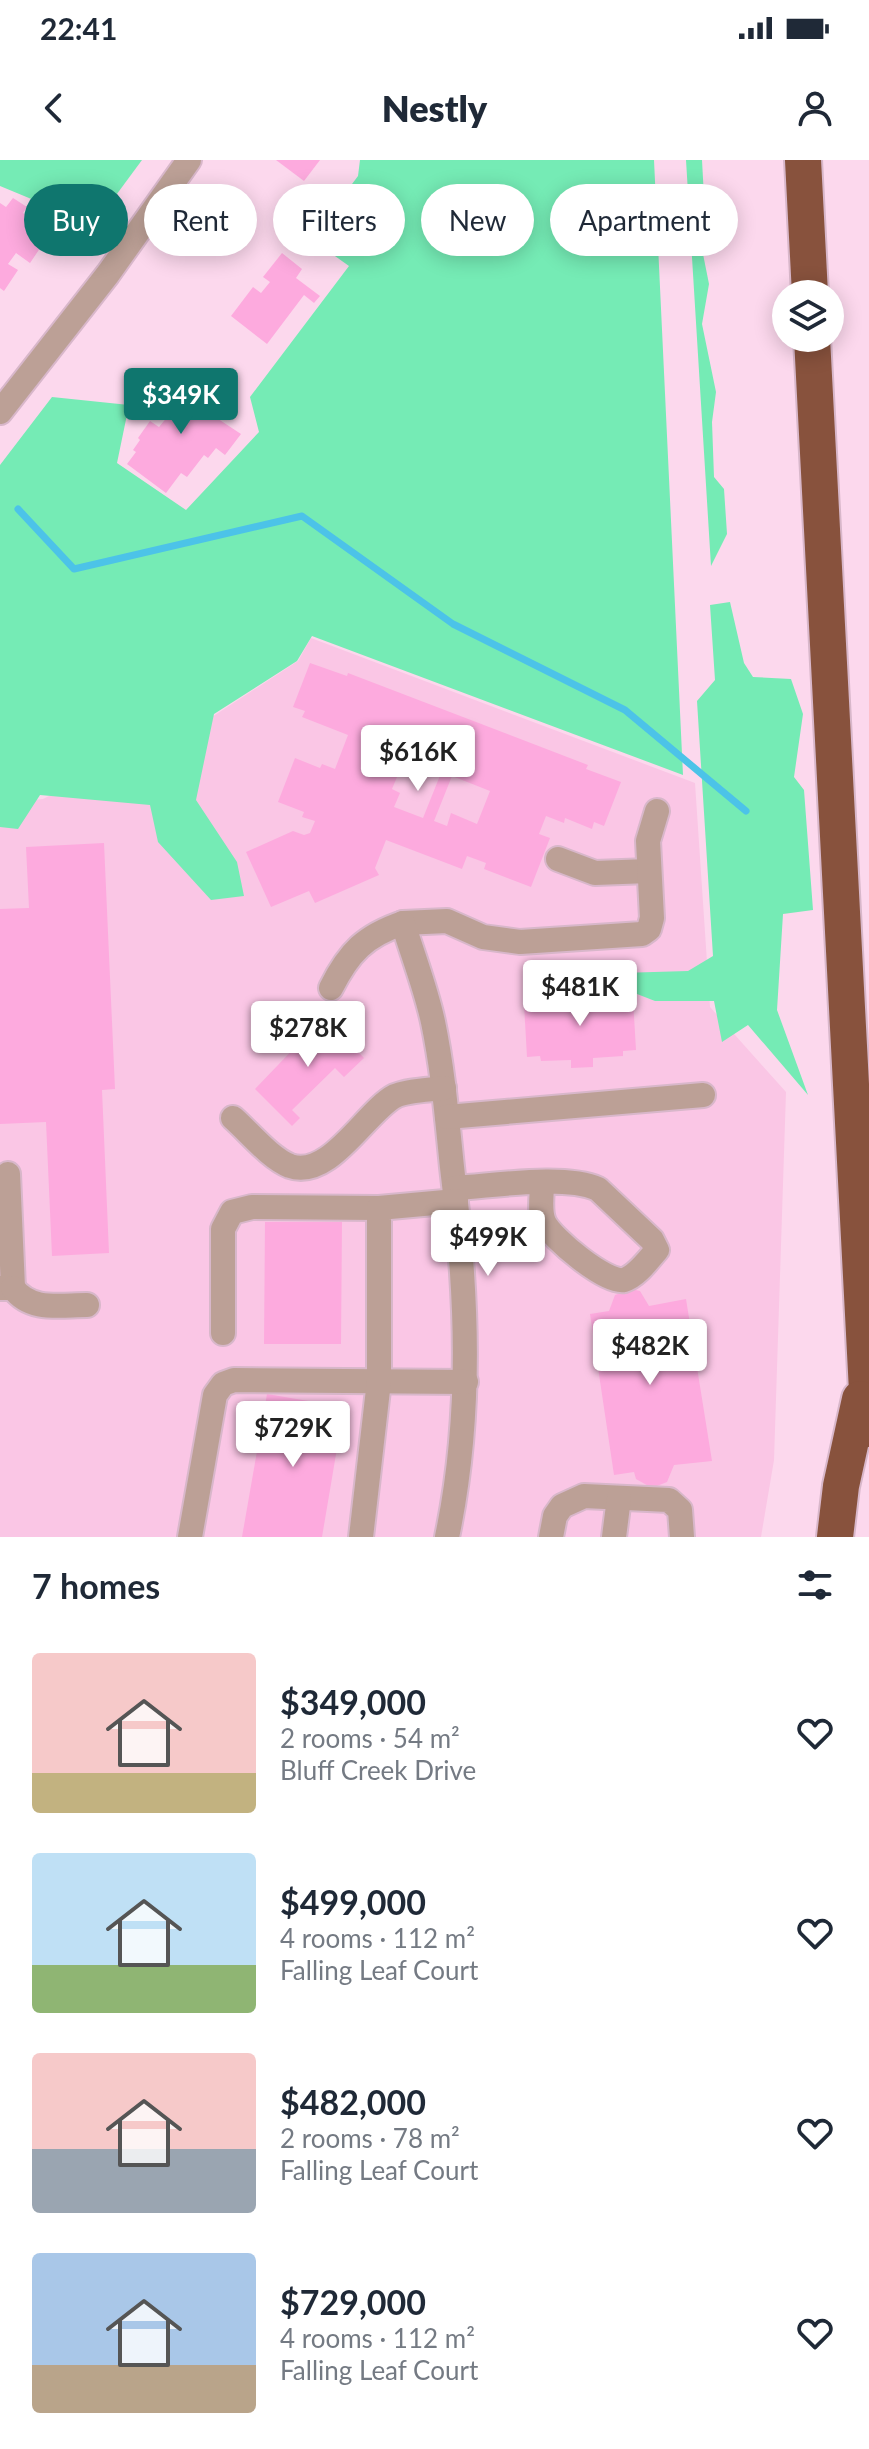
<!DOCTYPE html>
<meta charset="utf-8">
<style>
:root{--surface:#fff;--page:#f6f6f7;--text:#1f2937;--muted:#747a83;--accent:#0f766e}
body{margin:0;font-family:Lato,sans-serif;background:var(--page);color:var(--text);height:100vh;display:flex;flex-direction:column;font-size:30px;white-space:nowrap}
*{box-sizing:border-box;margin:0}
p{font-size:26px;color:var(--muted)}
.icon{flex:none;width:44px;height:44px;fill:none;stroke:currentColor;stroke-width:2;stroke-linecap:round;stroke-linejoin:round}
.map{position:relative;height:1377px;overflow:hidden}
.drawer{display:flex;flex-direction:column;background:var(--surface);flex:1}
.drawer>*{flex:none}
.guide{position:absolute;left:24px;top:24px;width:822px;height:72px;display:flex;gap:16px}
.fabs{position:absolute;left:772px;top:120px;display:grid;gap:16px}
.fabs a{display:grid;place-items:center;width:72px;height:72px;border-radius:50%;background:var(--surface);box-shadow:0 4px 20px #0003;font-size:40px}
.price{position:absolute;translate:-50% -68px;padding:0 18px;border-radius:8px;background:#fff;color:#222;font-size:26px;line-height:52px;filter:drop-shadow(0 2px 4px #0008)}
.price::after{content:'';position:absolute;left:50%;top:48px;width:24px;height:18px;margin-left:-12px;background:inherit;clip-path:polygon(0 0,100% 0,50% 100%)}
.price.current{background:var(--accent);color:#fff}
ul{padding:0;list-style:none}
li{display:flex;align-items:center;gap:24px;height:200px;padding:0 32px}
li span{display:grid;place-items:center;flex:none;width:224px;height:160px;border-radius:8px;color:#555}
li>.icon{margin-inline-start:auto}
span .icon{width:96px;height:96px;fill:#fffc;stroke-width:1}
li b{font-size:34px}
h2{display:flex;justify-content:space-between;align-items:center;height:96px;padding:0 32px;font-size:34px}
.pill{padding:0 28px;border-radius:36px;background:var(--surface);box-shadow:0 4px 20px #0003;font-size:28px;line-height:72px}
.pill.current{background:var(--accent);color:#fff}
.status{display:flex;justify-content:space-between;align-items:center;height:56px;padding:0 40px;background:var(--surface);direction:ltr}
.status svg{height:22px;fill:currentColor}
header{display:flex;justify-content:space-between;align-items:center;height:104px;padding:0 32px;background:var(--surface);font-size:36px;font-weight:800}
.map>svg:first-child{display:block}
.built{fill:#fac6e5}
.green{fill:#75ebb5}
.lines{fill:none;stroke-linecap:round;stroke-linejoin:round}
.stream{stroke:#4cc3e8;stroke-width:7}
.building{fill:#fdaade;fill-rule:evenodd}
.minor-casing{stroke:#d8b7ca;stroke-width:28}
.highway-casing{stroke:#d8b7ca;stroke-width:40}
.minor{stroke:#bca096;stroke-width:24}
.highway{stroke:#88523d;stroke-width:36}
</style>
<div class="status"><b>22:41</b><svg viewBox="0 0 49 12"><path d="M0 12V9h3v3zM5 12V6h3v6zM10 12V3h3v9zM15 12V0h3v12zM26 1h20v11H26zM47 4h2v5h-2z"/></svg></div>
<header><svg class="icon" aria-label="back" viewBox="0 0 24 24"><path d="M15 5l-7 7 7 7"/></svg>Nestly<svg class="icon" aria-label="person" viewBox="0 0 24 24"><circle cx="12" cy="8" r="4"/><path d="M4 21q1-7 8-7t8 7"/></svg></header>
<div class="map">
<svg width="869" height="1377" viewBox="0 0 869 1377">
<rect width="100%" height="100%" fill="#fcd8ed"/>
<!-- built -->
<polygon class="built" points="311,478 695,623 710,847 786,932 774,1300 761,1377 0,1377 0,643 43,639 215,555 298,501"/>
<!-- green -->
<g class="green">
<polygon points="0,0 142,0 94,65 0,26"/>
<polygon points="360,0 654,0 683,615 312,476 297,501 214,554 196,640 237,702 244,736 211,740 158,682 150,645 40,635 18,669 0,667 0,305 52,237 129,245 117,303 186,350 259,272 250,237 349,106 311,79 358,16"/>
<polygon points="686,0 702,0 705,56 701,84 709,124 702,164 716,232 712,262 714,317 724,329 727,374 711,406"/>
<polygon points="730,442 744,503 753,517 791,519 803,554 794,617 804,630 813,750 783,754 777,850 808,935 748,865 722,882 714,841 655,841 619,827 620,813 688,811 713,796 697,541 715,520 710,445"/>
</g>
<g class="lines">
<!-- stream -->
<polyline class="stream" points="18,349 74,409 302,356 453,464 625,550 746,651"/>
</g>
<!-- building -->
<g class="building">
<polygon points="276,0 320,0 304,21"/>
<polygon points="13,38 27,47 23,53 51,72 30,103 16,93 8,104 18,110 4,131 0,128 0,43 6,47"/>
<polygon points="282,93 302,109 296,118 320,136 314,143 304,135 267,184 231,156 253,127 261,133 270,122 263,117"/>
<polygon points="185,208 211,226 200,247 241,274 225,295 216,288 208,298 204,295 187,317 181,313 166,333 127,304 136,292 133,290 140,280 138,278 150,261 159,267 182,239 169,230"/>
<path d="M310,503L347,516L348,513L588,605L586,609L621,622L604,666L594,662L592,669L565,658L564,663L546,656L539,674L550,678L531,727L484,709L486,703L467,696L462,709L386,680L375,708L379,715L315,743L309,731L271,747L246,692L293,671L304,675L310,673L315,661L302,657L304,652L278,642L295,598L320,608L322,604L335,609L348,575L302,557L305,551L293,547ZM405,598L441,613L423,658L394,647L400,633L392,629ZM452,616L490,631L477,664L451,653L447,666L434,661Z"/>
<polygon points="104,683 115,929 102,930 109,1093 52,1096 46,962 0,964 0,749 29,748 26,687"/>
<polygon points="620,834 621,839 633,839 636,890 623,891 623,896 593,898 593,907 571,908 571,900 541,901 540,896 527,897 524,844 537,844 537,838"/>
<polygon points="324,857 364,898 344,917 335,908 292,950 300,958 292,966 255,929"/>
<polygon points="265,1062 342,1062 341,1184 264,1184"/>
<polygon points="631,1129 640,1131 649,1146 686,1139 712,1301 674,1305 667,1322 652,1328 636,1319 634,1312 614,1315 590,1154 609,1151 615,1135"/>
<polygon points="267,1234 344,1247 322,1377 242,1377"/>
</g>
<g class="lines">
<defs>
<g id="minor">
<polyline points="0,252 108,114 189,0"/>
<polyline points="558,699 595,713 649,711"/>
<polyline points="403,763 447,761 483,777 520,782 642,774 649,769 652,758 648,681 657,651"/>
<path d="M331,828C349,792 365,776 403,763C413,796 426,829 433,862C443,910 447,959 452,1007C467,1132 473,1253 447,1377"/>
<polyline points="447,957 703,935"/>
<path d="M233,958C250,973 270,998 290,1006C330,1020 366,951 395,936C408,930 429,930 444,928"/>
<path d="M455,1028C493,1026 564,1014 598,1029L652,1080L657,1090C648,1100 637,1116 624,1120C607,1124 551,1078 544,1062C539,1051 542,1036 542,1024"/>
<polyline points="0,1128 13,1128 8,1014"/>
<path d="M13,1128C31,1152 60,1145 87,1145"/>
<polyline points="223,1173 223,1069 232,1052 252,1047 379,1048"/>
<polyline points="190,1377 215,1235 223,1224 234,1220 466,1222"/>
<polyline points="361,1377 379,1221 379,1048 456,1041"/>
<polyline points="551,1377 555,1356 562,1346 584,1336 669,1340 680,1350 682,1377"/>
<polyline points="614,1377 619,1338"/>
</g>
<g id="highway">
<polyline points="803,0 810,134"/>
<polyline points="812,178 869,1269"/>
<polyline points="835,1377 841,1326 860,1239"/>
</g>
</defs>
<!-- minor casing -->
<use href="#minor" class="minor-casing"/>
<!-- highway casing -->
<use href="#highway" class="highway-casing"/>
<!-- minor -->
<use href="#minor" class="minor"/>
<!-- highway -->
<use href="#highway" class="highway"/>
</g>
</svg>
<div class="fabs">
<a><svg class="icon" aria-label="layers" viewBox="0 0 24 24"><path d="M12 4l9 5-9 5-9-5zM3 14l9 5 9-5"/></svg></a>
</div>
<b class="price current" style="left:181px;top:276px">$349K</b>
<b class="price" style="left:418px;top:633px">$616K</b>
<b class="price" style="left:580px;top:868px">$481K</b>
<b class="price" style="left:308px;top:909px">$278K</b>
<b class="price" style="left:488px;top:1118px">$499K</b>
<b class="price" style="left:650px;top:1227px">$482K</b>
<b class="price" style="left:293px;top:1309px">$729K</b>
<div class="guide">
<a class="pill current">Buy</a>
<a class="pill">Rent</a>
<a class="pill">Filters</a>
<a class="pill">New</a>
<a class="pill">Apartment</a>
</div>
</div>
<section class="drawer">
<h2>7 homes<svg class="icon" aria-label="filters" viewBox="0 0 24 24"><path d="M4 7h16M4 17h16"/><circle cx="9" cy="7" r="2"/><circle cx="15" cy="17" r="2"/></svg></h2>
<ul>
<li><span style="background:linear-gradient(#f6c9c9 75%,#c2b280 0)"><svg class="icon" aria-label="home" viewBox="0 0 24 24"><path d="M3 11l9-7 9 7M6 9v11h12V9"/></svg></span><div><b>$349,000</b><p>2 rooms · 54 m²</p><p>Bluff Creek Drive</p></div><svg class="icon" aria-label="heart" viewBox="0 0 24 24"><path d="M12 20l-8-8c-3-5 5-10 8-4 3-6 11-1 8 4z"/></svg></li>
<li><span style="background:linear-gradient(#bfe0f5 70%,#8fb573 0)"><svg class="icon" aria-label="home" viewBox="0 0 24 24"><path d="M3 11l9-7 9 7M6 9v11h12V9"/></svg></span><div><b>$499,000</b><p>4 rooms · 112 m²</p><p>Falling Leaf Court</p></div><svg class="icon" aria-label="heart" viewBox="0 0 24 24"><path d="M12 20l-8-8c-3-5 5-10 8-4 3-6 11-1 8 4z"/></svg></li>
<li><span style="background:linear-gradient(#f6c9c9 60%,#9aa5b1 0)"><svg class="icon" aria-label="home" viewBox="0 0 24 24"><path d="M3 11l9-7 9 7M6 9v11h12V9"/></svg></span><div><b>$482,000</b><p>2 rooms · 78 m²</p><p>Falling Leaf Court</p></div><svg class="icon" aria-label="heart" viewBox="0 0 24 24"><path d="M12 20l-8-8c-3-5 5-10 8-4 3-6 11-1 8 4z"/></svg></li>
<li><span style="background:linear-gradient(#a9c7e8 70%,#b9a48a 0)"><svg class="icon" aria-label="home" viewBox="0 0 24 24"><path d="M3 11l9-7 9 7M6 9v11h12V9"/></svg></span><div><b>$729,000</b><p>4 rooms · 112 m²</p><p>Falling Leaf Court</p></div><svg class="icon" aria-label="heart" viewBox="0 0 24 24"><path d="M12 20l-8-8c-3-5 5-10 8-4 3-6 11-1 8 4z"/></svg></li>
</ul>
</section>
